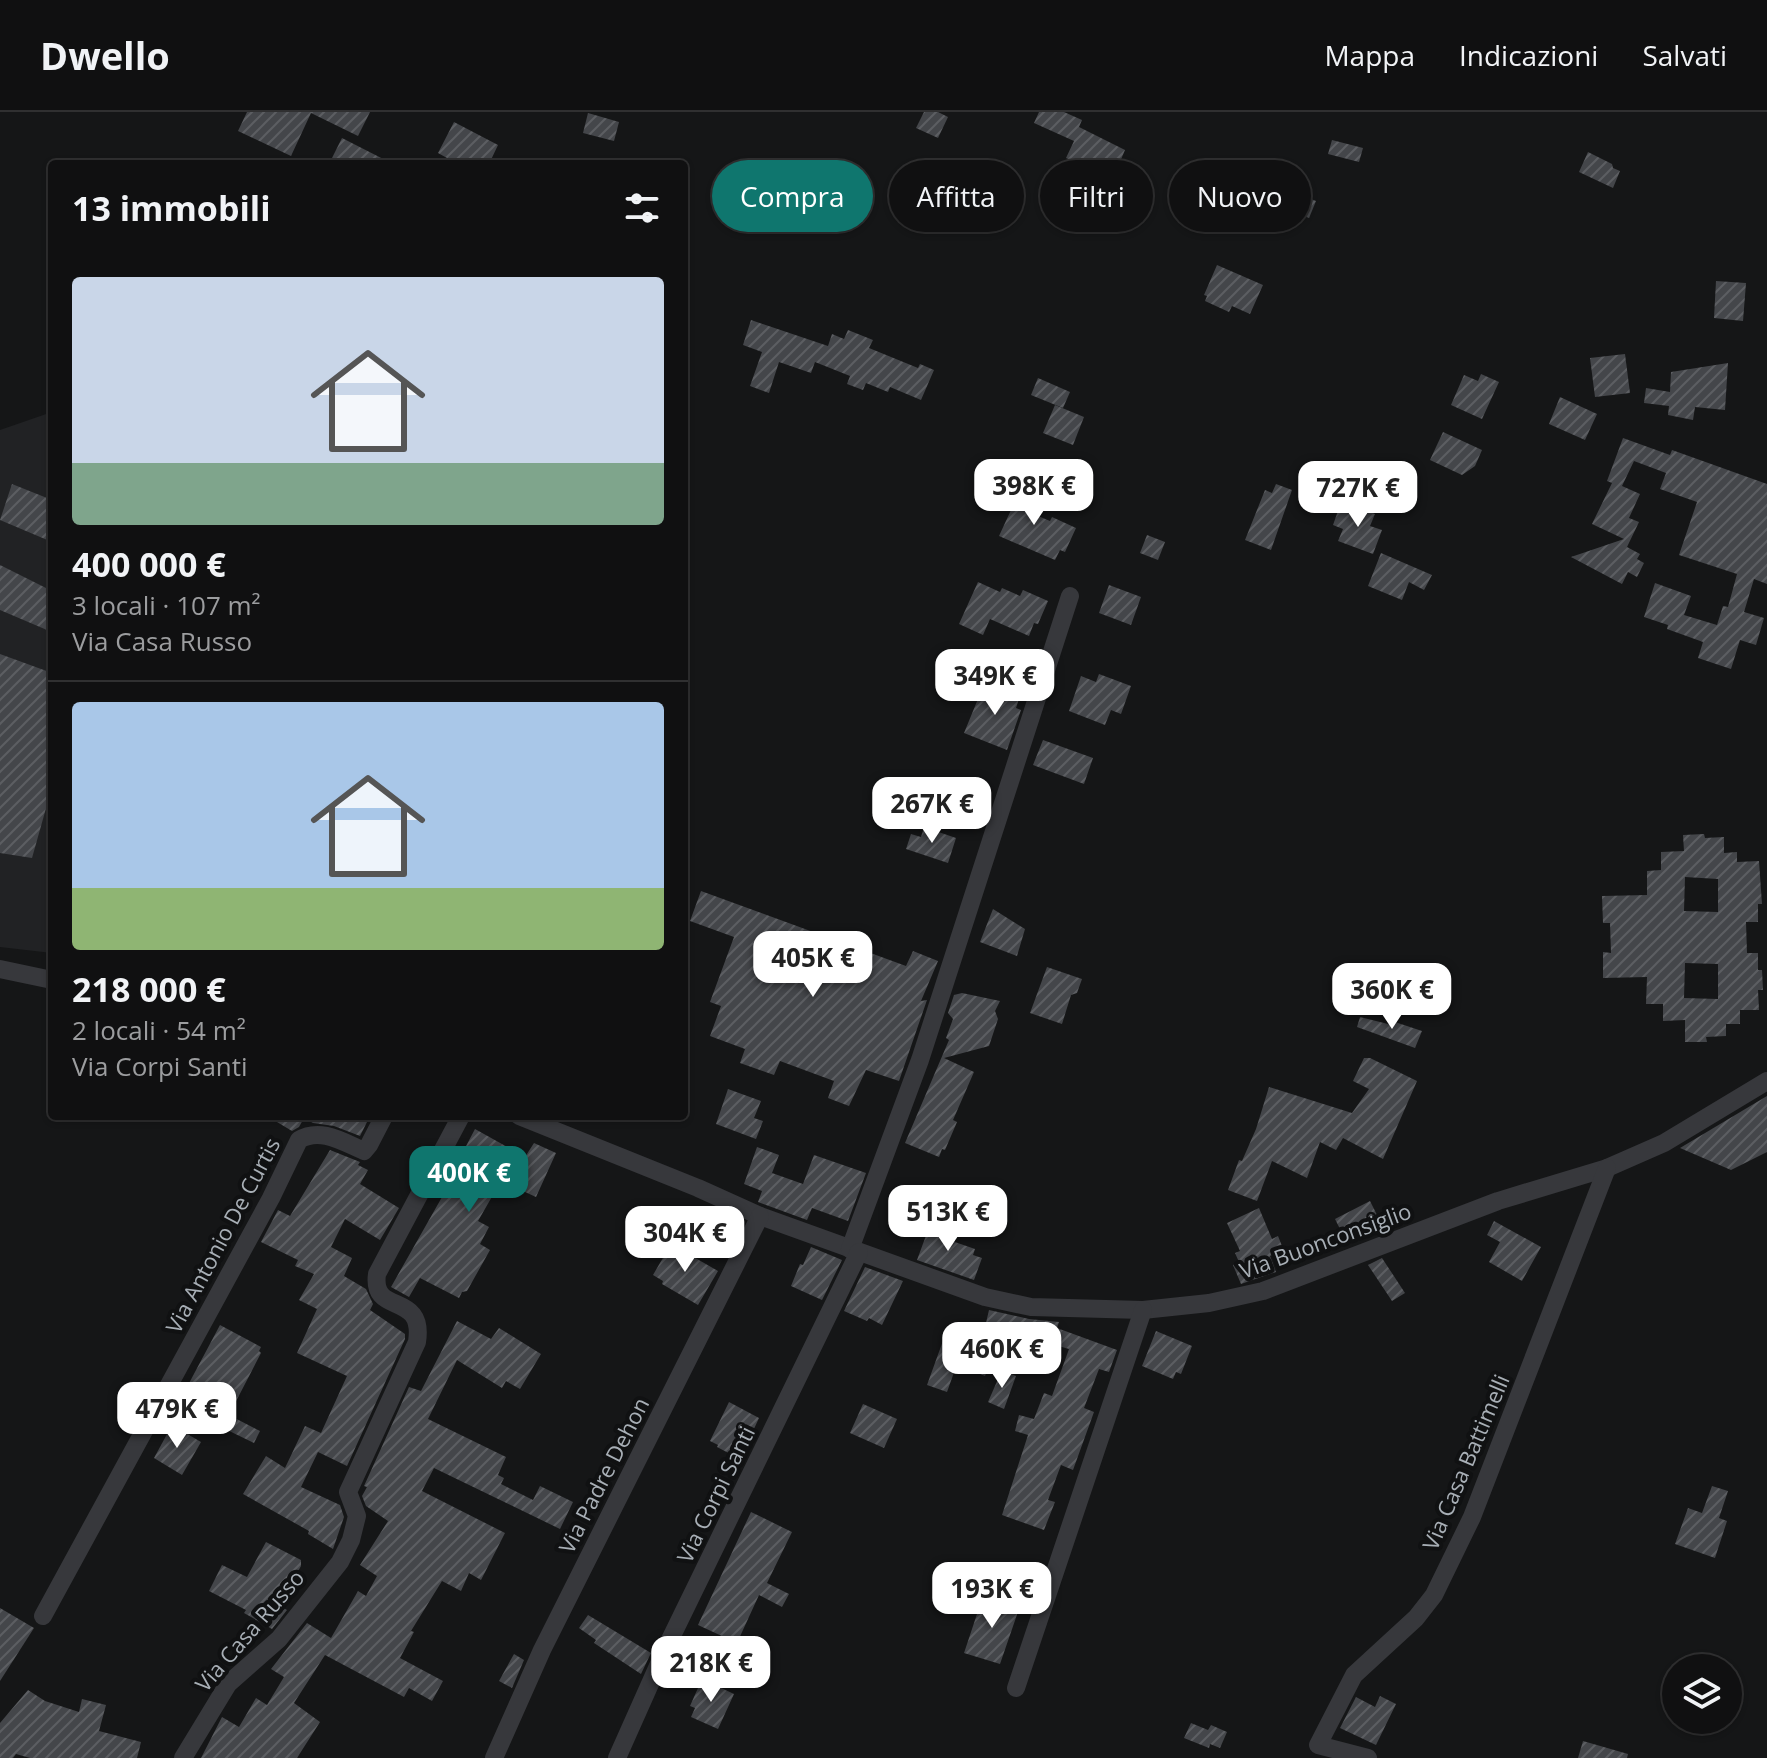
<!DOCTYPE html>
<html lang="it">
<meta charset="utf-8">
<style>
:root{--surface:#101011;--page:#1e1e1f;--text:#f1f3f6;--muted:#9c9d9f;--line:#303031;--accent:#0f766e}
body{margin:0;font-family:"Open Sans",sans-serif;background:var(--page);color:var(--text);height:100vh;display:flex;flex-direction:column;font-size:30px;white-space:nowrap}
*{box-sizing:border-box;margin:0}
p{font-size:26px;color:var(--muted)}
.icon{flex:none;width:44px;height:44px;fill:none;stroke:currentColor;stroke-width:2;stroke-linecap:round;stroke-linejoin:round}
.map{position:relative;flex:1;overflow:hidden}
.sheet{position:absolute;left:48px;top:48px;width:640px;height:960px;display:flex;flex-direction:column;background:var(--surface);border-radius:8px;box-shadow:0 2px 6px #0004,0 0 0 2px var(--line)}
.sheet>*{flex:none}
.guide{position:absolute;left:712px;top:48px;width:760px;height:72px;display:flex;gap:16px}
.controls{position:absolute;left:1662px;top:1542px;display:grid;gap:16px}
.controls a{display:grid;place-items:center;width:80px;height:80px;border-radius:50%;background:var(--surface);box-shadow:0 2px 6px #0004,0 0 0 2px var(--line);font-size:40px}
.price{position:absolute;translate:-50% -68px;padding:0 18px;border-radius:16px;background:#fff;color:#222;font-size:26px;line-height:52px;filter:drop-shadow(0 2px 4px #0008)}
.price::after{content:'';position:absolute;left:50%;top:48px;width:24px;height:18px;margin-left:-12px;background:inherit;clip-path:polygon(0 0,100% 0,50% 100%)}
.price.on{background:var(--accent);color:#fff}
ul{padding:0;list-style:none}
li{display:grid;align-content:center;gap:16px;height:424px;padding:0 24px}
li+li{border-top:2px solid var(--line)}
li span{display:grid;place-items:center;height:248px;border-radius:8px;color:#555}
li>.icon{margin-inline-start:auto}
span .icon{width:144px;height:144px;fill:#fffc;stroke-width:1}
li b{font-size:34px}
h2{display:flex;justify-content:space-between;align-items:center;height:96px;padding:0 24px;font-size:34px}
.pill{padding:0 28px;border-radius:36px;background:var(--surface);box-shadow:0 2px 6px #0004,0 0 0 2px var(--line);font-size:28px;line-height:72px}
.pill.on{background:var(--accent);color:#fff}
header{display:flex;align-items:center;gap:48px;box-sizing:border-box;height:112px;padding:0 40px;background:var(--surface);border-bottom:2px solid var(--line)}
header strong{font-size:38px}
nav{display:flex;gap:44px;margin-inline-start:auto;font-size:28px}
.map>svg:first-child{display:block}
.built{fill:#212224}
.building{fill:url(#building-hatch);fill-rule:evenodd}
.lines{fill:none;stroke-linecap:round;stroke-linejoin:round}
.minor{stroke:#37383c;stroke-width:18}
.labels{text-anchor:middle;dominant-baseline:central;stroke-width:8;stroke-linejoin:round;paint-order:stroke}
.street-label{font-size:22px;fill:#a8afb6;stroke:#101112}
</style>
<header>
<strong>Dwello</strong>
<nav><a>Mappa</a><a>Indicazioni</a><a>Salvati</a></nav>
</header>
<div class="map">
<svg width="1767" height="1646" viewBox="0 0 1767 1646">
<defs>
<pattern id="building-hatch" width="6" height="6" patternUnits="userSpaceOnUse" patternTransform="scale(2)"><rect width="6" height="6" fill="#44464a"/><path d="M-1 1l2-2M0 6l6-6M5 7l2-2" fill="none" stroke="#5c5e62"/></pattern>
</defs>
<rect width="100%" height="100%" fill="#151617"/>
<!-- built -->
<polygon class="built" points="52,300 52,841 0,835 0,318"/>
<!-- building -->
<g class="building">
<polygon points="247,0 370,0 358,24 311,1 291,44 238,19"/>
<polygon points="924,0 938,0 948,5 938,26 916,16"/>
<polygon points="1039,0 1064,0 1082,8 1079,15 1125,38 1119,52 1114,50 1108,63 1097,58 1095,63 1074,53 1075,50 1066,46 1074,29 1034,11"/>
<polygon points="588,1 619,10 614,29 583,21"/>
<polygon points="454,10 498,33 489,52 444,52 447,46 438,41"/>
<polygon points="342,26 393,52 345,52 332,46"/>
<polygon points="1332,28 1363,36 1359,50 1328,42"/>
<polygon points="1588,40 1612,52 1613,56 1620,59 1613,76 1579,60"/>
<polygon points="1296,81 1316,89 1309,106 1289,98"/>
<polygon points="1217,153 1263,173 1250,202 1232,194 1229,200 1205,189 1207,184 1204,183"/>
<polygon points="1716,169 1746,171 1743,209 1714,206"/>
<polygon points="751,208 828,234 832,222 844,227 848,218 873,228 869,236 918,256 920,252 934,258 921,288 890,275 888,280 866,271 863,278 847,272 850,264 815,250 811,261 779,250 769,281 750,274 762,240 743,233"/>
<polygon points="1625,242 1630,281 1595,285 1590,246"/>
<polygon points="1728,251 1725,298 1695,295 1693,308 1668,303 1669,294 1644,291 1646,276 1670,280 1671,260"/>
<polygon points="1481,262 1499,270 1482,307 1451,293 1464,263 1478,269"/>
<polygon points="1038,266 1070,280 1063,296 1031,283"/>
<polygon points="1560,285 1597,302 1585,328 1549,312"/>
<polygon points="1055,293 1084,305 1073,333 1043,321"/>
<polygon points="1443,320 1482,338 1475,354 1462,363 1430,348"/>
<polygon points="1623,326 1670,343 1672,338 1767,372 1767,472 1754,467 1744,500 1764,506 1756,533 1740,528 1731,557 1698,546 1703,530 1667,517 1668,513 1644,505 1655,471 1691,484 1684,503 1717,513 1723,494 1728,495 1737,462 1679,443 1697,390 1660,377 1666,361 1634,349 1622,374 1640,382 1629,406 1639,410 1627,435 1640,442 1637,447 1644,451 1637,465 1628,460 1622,472 1571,445 1624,427 1592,412 1612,371 1607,369"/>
<polygon points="1015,371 1032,378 1024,398 1050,409 1052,405 1076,416 1065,440 1060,438 1055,448 999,424 1011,398 1005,395"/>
<polygon points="12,372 52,388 52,430 0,408"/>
<polygon points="1276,372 1292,378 1271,438 1245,428 1265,378 1272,381"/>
<polygon points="1353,394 1375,402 1370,414 1382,418 1373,442 1338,429 1343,417 1333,413 1339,396 1351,401"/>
<polygon points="1147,423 1165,430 1158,448 1140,441"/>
<polygon points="1381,441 1432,463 1424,478 1409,470 1402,488 1368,474"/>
<polygon points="0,453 52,479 52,508 47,518 0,498"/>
<polygon points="978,470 1000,480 1002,476 1020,484 1023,478 1048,489 1038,512 1034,511 1029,524 990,507 983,523 959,512"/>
<polygon points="1109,473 1141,485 1131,513 1099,501"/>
<polygon points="0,542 52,561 52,675 32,746 0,741"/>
<polygon points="1099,562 1131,574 1121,602 1111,598 1105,613 1069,599 1081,564 1096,570"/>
<polygon points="990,571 1020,584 1016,596 1021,598 1007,638 964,621 980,582 985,584"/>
<polygon points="1043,628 1093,646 1084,672 1033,653"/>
<polygon points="924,715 956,726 948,751 906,737 911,722 921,725"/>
<path d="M1704,722L1705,726L1724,725V741L1737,740V750L1759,749L1762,792H1758V810H1746L1747,841H1758V858H1762L1763,878H1758L1759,898H1740V912H1726V924L1706,925L1707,930H1685V908L1663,909V892H1646L1647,865L1603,866V840L1611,841L1610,811H1603L1602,784L1647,783V759L1661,758V740L1684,739L1683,723ZM1685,765L1718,767V800L1684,799ZM1685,851L1718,852V887L1684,886Z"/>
<polygon points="701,779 906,854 913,839 938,849 921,889 927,888 899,969 866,958 849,994 828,986 834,969 780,949 774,963 740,951 745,937 710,924 721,894 710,890 734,825 690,809"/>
<polygon points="993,797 1025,817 1017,844 980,830"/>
<polygon points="1047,855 1082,867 1077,881 1071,883 1062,912 1030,901"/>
<polygon points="962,881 1000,889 995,899 998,907 989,934 944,946 974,960 953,1008 957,1010 945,1038 942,1037 939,1045 905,1031 949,928 946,926 953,907 948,901 954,883"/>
<polygon points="1360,905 1392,913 1395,910 1422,919 1415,936 1357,915"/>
<polygon points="1364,946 1370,946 1417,969 1383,1047 1343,1026 1336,1038 1320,1030 1307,1066 1272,1049 1257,1089 1228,1078 1239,1048 1242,1049 1256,1017 1269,975 1352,1001 1369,977 1353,969"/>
<polygon points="728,977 761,989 754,1006 763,1009 756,1027 716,1012"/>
<polygon points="1767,984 1767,1040 1731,1058 1680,1036"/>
<polygon points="267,1004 370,1004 360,1024 334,1014 313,1011 304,1006 299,1015 292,1019"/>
<polygon points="475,1017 525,1045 534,1031 556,1041 536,1085 501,1069 478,1109 489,1115 480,1132 490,1138 467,1179 462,1180 459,1186 420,1166 409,1185 391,1175 446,1078 444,1076"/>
<polygon points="757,1035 779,1043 772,1061 803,1072 814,1043 866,1061 848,1109 812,1096 807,1108 758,1090 762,1079 744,1072"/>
<polygon points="330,1038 360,1050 358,1053 368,1058 360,1072 399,1096 380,1128 345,1107 331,1135 352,1146 344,1164 366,1177 373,1192 370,1198 405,1222 405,1227 347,1354 318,1340 301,1375 340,1393 344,1405 333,1437 308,1422 309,1419 243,1382 266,1344 285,1356 305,1314 321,1321 347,1264 297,1241 317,1197 299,1188 314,1162 295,1154 298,1148 261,1130 278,1098 290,1104"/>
<polygon points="1370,1089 1382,1113 1347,1131 1335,1107"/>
<polygon points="1259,1096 1272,1127 1278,1124 1284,1139 1270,1144 1276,1160 1241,1172 1233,1153 1239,1150 1235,1141 1240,1139 1227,1111"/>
<polygon points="1494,1109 1541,1135 1522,1169 1489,1150 1500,1130 1487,1123"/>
<polygon points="931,1110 956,1122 952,1129 975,1137 973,1143 982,1146 974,1168 917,1148"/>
<polygon points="671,1132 718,1159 698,1193 662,1172 663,1169 653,1163"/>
<polygon points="811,1135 842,1148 822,1188 791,1174 800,1152 803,1153"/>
<polygon points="1382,1146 1405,1181 1392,1189 1368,1153"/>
<polygon points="865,1155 903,1169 882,1213 869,1206 867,1209 844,1199"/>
<polygon points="989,1198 1029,1207 1059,1210 1057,1216 1117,1238 1109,1260 1099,1257 1084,1296 1094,1300 1073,1358 1061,1353 1048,1388 1055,1390 1044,1418 1002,1403 1028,1323 1015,1319 1019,1303 1034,1307 1044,1281 1052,1284 1069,1237 1034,1227 1030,1232 1001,1225 985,1264 957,1252 947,1280 927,1273 944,1226 967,1234 969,1227 981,1232"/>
<polygon points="457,1209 491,1227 499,1216 541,1242 520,1277 506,1269 502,1276 457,1248 428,1307 506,1345 498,1363 504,1366 501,1372 533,1388 540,1374 573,1390 560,1417 434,1356 422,1379 505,1421 481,1468 469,1461 461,1479 442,1469 411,1519 414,1520 400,1546 443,1569 432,1589 409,1576 404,1585 325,1543 294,1591 320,1610 297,1646 201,1646 222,1605 239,1615 256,1586 267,1593 284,1565 271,1557 307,1511 331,1526 358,1479 366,1484 377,1464 360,1453 388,1409 366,1394 362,1384 367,1375 364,1374 409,1275 421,1279"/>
<polygon points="220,1213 261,1235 259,1239 261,1241 232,1297 187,1275"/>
<polygon points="1156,1219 1192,1234 1181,1262 1176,1260 1173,1267 1142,1254"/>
<polygon points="1002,1258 1016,1264 1004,1297 988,1290"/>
<polygon points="729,1290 759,1306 740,1347 717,1335 718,1333 710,1329"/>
<polygon points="863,1292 897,1307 884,1336 850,1321"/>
<polygon points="227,1302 260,1319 254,1331 221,1315"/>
<polygon points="172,1313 201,1330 182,1363 154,1346"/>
<polygon points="1712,1374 1728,1379 1719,1406 1727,1409 1715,1446 1675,1432 1688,1396 1702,1401"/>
<polygon points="751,1400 792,1420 767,1471 789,1482 782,1495 759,1483 737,1531 698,1513"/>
<polygon points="266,1430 301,1448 301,1454 283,1486 286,1488 282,1495 287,1498 272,1517 244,1501 246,1498 209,1479 222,1453 247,1465"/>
<polygon points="989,1483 1020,1494 1000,1552 964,1541 978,1499 983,1500"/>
<polygon points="0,1496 34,1516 0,1569"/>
<polygon points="588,1503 651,1541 641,1562 594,1531 596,1528 579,1516"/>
<polygon points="514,1542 524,1548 512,1576 499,1569"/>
<polygon points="702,1567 734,1582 718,1617 691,1605 695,1596 690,1594"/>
<polygon points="28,1578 45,1589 79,1600 82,1587 106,1593 99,1619 141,1630 137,1646 30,1646 16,1642 13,1646 0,1646 0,1611"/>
<polygon points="1380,1584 1396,1592 1376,1633 1340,1616 1356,1585 1375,1595"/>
<polygon points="1191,1611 1208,1618 1211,1613 1227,1620 1220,1636 1210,1632 1209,1636 1184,1626"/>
<polygon points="1583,1629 1628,1642 1627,1646 1578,1646"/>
</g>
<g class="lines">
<!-- minor -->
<g class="minor">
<polyline points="0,857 52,868"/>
<polyline points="519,1004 698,1076 760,1104 985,1185 1031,1195 1143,1198 1209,1191 1263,1179 1498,1089 1607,1056 1664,1031 1767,969"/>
<polyline points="850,1137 920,948 1070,484"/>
<path d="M43,1504L271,1086L299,1028C320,1015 343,1030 364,1039L369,1033L384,1004"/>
<polyline points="1016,1576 1143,1198"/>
<path d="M183,1646L228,1572L279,1527L340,1450L351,1428L357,1404L348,1380L417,1230C425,1178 371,1205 377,1162L461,1004"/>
<polyline points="494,1646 542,1538 760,1104"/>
<polyline points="617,1646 666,1536 859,1140"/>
<polyline points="1368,1646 1318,1633 1354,1563 1416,1506 1434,1483 1472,1405 1607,1056"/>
</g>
</g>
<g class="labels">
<!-- street labels -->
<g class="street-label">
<text transform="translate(222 1123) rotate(-62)">Via Antonio De Curtis</text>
<text transform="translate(1325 1128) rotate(-20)">Via Buonconsiglio</text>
<text transform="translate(1465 1350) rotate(-67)">Via Casa Battimelli</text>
<text transform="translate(603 1363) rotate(-63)">Via Padre Dehon</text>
<text transform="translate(715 1382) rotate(-64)">Via Corpi Santi</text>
<text transform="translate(249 1518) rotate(-49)">Via Casa Russo</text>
</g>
</g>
</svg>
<div class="controls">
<a><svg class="icon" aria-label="layers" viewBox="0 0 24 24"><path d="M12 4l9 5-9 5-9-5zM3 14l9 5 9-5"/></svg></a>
</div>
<b class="price" style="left:1034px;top:415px">398K €</b>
<b class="price" style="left:1358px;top:417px">727K €</b>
<b class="price" style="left:995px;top:605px">349K €</b>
<b class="price" style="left:932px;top:733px">267K €</b>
<b class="price" style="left:813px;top:887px">405K €</b>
<b class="price" style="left:1392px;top:919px">360K €</b>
<b class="price on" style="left:469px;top:1102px">400K €</b>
<b class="price" style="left:948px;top:1141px">513K €</b>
<b class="price" style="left:685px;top:1162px">304K €</b>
<b class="price" style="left:1002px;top:1278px">460K €</b>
<b class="price" style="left:177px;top:1338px">479K €</b>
<b class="price" style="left:992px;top:1518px">193K €</b>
<b class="price" style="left:711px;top:1592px">218K €</b>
<div class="guide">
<a class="pill on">Compra</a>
<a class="pill">Affitta</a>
<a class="pill">Filtri</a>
<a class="pill">Nuovo</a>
</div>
<section class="sheet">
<h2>13 immobili<svg class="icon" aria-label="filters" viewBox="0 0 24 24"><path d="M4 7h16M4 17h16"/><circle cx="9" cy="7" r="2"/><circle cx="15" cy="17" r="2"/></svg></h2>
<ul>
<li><span style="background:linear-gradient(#c9d6e8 75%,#7fa58c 0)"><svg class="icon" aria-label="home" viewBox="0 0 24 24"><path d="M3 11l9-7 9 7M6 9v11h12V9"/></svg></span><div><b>400 000 €</b><p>3 locali · 107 m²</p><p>Via Casa Russo</p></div></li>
<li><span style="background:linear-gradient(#a9c7e8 75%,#8fb573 0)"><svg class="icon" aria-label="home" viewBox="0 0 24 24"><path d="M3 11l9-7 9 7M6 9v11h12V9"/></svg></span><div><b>218 000 €</b><p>2 locali · 54 m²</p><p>Via Corpi Santi</p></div></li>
</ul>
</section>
</div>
